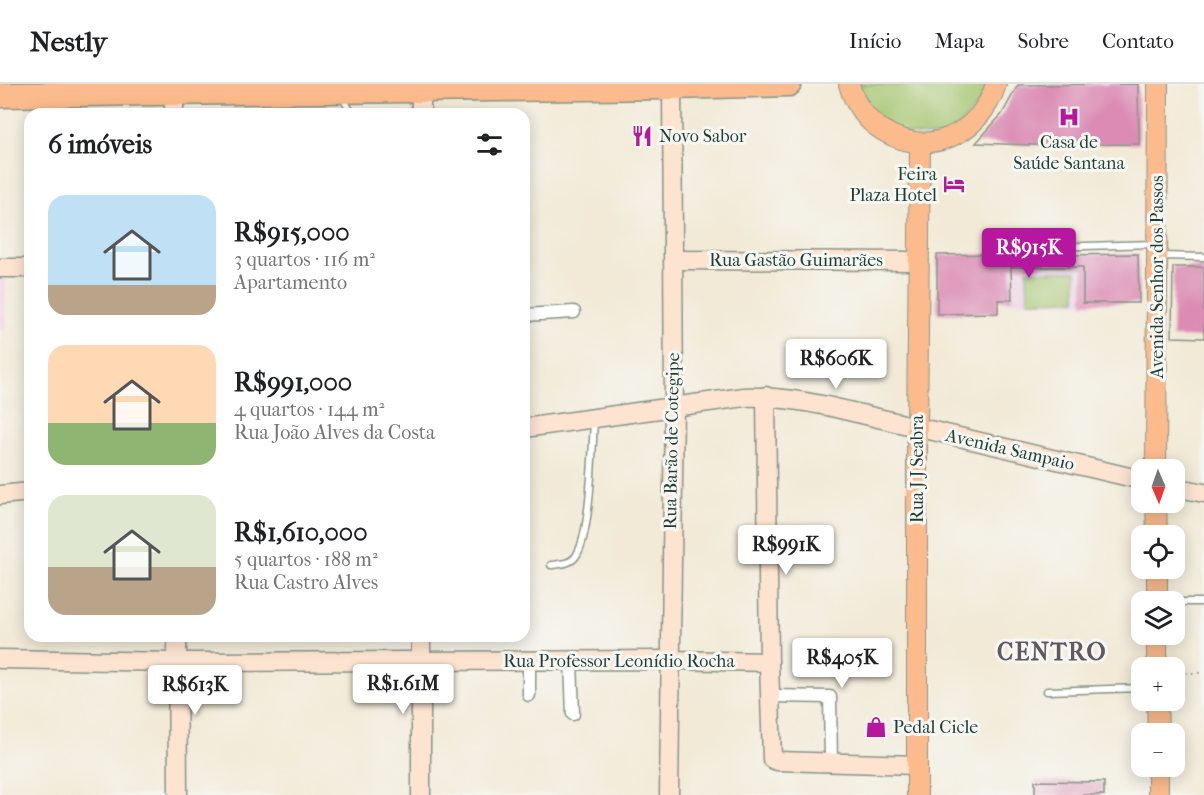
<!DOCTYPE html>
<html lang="pt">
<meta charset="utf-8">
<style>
:root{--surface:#fff;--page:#f2f2f2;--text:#202124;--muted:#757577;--line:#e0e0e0;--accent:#b5179e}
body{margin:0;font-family:"IM FELL French Canon",serif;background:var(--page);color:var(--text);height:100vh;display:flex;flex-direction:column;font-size:22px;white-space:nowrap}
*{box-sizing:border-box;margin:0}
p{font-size:20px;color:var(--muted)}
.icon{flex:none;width:33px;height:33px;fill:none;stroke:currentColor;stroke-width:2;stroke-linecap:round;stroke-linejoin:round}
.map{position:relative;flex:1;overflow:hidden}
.drawer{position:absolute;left:24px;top:24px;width:506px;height:534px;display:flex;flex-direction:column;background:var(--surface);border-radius:18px;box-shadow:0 3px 15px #0003}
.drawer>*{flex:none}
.needle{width:39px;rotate:178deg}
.controls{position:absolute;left:1131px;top:375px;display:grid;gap:12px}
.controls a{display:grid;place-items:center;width:54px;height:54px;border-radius:12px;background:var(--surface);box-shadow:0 3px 15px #0003;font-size:30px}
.price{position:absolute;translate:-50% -51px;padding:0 14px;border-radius:6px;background:#fff;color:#222;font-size:20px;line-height:39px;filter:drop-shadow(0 2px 3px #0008)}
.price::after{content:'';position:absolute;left:50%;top:36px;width:18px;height:14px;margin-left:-9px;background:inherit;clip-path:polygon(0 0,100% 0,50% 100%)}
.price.current{background:var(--accent);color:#fff}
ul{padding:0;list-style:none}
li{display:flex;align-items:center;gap:18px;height:150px;padding:0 24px}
li span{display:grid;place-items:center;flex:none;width:168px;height:120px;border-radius:18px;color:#555}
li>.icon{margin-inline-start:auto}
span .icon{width:72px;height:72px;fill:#fffc;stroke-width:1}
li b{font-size:26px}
h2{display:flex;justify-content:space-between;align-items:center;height:72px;padding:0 24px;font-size:26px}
header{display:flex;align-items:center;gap:36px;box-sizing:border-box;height:84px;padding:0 30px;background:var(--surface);border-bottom:2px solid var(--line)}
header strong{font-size:28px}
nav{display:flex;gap:33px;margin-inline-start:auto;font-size:21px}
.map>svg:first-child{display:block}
.built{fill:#edd0e8}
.green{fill:#a4c56e;stroke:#628151;stroke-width:1.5}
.building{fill:#db8bb4}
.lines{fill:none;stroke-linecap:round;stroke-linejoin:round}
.lane-casing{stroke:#889486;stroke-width:9}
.street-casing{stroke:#889486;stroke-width:15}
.secondary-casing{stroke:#889486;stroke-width:21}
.primary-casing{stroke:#889486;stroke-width:22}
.highway-casing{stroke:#889486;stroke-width:27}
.path{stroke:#889486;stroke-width:2;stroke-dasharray:1.5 4.5;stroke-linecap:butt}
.lane{stroke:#fff;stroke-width:6}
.street{stroke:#fff;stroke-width:12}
.secondary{stroke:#fde4d1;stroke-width:18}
.primary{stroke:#fbbb8d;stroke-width:20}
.highway{stroke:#fbbb8d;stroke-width:24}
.labels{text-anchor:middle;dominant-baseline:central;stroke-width:6;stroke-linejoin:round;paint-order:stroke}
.poi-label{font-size:18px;fill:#1f3d34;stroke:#f6f6f2;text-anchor:start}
.street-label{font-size:18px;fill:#1f3d34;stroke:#f6f6f2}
.district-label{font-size:24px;font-weight:bold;letter-spacing:1.5px;fill:#615861;stroke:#f6f6f2}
</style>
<header>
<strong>Nestly</strong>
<nav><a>Início</a><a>Mapa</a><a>Sobre</a><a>Contato</a></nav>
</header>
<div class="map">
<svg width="1204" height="711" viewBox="0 0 1204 711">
<rect width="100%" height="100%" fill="#f6f6f2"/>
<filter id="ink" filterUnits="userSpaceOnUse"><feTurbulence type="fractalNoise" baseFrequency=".0167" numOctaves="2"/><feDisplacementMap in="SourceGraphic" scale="12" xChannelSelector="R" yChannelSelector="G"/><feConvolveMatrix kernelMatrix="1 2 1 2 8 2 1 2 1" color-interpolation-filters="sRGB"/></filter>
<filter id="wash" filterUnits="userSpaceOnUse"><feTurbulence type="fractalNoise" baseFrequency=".008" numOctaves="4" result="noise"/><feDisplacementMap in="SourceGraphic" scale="24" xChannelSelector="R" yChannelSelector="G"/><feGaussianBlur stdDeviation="1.35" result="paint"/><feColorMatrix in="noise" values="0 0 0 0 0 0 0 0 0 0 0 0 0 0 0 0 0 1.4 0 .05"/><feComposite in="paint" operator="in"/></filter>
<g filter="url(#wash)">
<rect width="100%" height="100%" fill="#f2ead7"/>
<!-- built -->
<g class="built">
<polygon points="1139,170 1139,220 1003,217 1003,172"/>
<rect x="0" y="193" width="5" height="53"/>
</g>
<!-- green -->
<g class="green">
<polygon points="849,0 996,0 949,54 885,48"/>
<polygon points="1027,187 1076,187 1076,216 1028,217"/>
</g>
<g id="blocks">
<!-- building -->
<g class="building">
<polygon points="1138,0 1139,60 1033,61 976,59 1002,30 1018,1"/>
<polygon points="997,170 997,172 1138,170 1139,219 1083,219 1083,183 1011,183 1012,216 998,216 998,229 937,230 937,171"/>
<polygon points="1173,183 1204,183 1204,254 1172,253"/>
<polygon points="1035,697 1104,698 1104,711 1035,711"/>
</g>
</g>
</g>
<g filter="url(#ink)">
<use href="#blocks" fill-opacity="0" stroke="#889486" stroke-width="1.5"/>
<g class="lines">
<defs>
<g id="lane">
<polyline points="342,12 352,30"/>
<polyline points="1015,164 1154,160"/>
<polyline points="1161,172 1204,173"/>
<path d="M551,481C560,480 571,480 576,472C591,451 592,366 594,337"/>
<polyline points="1174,518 1204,518"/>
<polyline points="1047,607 1142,604"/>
</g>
<g id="street">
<polyline points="524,231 574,228"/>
<polyline points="529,577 529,611"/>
<polyline points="571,577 573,630"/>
<polyline points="770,612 830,613 831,679"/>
</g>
<g id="secondary">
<polyline points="174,0 174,30"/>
<polyline points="421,30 421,0"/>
<polyline points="674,176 919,177"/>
<polyline points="0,184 30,184"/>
<polyline points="766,312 769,578 772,675 777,677 917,681"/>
<path d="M524,344L744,313C773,312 799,316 827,322L1142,396"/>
<polyline points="1174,403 1204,409"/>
<polyline points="0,411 30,408"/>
<polyline points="177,552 178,711"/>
<polyline points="421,552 421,711"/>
<polyline points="0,575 177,578 669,576 769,578"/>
<polyline points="669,711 674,323 672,3"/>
</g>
<g id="primary">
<path d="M849,0C853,16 863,32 876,42C923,77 980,53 996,0"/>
<polyline points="1156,386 1158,0"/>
<polyline points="1156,418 1157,452"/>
<polyline points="1157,484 1157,518"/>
<polyline points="1157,550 1157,584"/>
<polyline points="1157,616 1158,650"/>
<polyline points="1158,682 1158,711"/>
<polyline points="917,711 917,345 920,59"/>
</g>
<polyline id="highway" points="0,11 672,3 789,0"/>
</defs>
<!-- lane casing -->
<use href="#lane" class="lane-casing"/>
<!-- street casing -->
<use href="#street" class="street-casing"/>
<!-- secondary casing -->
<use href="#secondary" class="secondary-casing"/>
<!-- primary casing -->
<use href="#primary" class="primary-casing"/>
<!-- highway casing -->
<use href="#highway" class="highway-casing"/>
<!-- path -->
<polyline class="path" points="1174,589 1204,589"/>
<!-- lane -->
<use href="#lane" class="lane"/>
<!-- street -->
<use href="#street" class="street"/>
<!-- secondary -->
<use href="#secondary" class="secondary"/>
<!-- primary -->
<use href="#primary" class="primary"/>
<!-- highway -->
<use href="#highway" class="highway"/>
</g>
</g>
<!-- icons -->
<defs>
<symbol id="hospital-bare" viewBox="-9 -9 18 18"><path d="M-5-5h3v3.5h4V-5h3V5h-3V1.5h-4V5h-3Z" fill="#b5179e" stroke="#f6f6f2" stroke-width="2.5" paint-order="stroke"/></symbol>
<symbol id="restaurant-bare" viewBox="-9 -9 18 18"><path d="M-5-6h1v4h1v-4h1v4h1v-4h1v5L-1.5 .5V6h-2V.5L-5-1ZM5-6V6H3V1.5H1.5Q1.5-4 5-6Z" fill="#b5179e" stroke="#f6f6f2" stroke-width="2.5" paint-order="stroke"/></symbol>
<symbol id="hotel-bare" viewBox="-9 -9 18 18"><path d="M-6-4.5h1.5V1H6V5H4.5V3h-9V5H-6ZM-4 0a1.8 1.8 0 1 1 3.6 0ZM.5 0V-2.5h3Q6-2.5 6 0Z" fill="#b5179e" stroke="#f6f6f2" stroke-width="2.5" paint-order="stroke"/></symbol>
<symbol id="shop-bare" viewBox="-9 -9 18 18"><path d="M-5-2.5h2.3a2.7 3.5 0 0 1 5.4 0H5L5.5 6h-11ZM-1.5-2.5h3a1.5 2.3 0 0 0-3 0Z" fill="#b5179e" stroke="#f6f6f2" stroke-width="2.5" paint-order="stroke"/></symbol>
</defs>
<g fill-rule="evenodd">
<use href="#hospital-bare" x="1054" y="18" width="30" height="30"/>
<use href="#restaurant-bare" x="627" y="37" width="30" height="30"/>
<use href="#hotel-bare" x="939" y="85" width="30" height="30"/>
<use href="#shop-bare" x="861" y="628" width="30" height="30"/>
</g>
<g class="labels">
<!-- poi labels -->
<g class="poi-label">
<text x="659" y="52">Novo Sabor</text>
<text x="1069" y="58" text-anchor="middle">Casa de<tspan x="1069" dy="21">Saúde Santana</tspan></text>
<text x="937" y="90" text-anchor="end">Feira<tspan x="937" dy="21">Plaza Hotel</tspan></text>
<text x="893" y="643">Pedal Cicle</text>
</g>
<!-- street labels -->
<g class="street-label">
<text x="796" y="176">Rua Gastão Guimarães</text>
<text transform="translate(1157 193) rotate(-90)">Avenida Senhor dos Passos</text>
<text transform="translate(672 357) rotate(-89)">Rua Barão de Cotegipe</text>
<text transform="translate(1010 366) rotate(13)">Avenida Sampaio</text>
<text transform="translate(917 385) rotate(-90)">Rua J J Seabra</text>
<text x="619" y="577">Rua Professor Leonídio Rocha</text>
</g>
<!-- district labels -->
<g class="district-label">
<text x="1052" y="568">CENTRO</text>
</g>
</g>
</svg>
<div class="controls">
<a><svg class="needle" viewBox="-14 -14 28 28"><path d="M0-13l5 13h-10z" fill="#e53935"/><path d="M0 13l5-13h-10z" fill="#757577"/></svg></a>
<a><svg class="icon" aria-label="locate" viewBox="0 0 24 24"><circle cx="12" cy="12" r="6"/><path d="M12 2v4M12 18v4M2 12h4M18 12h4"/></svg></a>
<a><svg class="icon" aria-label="layers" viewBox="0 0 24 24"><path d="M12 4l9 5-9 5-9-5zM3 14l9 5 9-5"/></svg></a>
<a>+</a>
<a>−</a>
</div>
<b class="price current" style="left:1029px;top:195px">R$915K</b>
<b class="price" style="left:836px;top:306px">R$606K</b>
<b class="price" style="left:786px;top:492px">R$991K</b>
<b class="price" style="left:842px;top:605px">R$405K</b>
<b class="price" style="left:403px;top:631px">R$1.61M</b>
<b class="price" style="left:195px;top:632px">R$613K</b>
<section class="drawer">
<h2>6 imóveis<svg class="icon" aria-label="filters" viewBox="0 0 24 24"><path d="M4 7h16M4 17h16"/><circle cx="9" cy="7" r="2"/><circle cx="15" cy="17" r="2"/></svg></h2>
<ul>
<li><span style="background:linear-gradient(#bfe0f5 75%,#b9a48a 0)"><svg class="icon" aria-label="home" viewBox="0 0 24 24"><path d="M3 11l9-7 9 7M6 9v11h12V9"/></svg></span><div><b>R$915,000</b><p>3 quartos · 116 m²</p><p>Apartamento</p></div></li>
<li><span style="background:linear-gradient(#ffd9b3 65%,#8fb573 0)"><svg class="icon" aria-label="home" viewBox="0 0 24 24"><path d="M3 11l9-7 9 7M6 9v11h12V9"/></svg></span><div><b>R$991,000</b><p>4 quartos · 144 m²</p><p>Rua João Alves da Costa</p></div></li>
<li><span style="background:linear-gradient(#dfe7d0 60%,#b9a48a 0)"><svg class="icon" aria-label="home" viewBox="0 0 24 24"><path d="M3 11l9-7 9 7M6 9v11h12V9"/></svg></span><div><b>R$1,610,000</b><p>5 quartos · 188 m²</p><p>Rua Castro Alves</p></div></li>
</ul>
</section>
</div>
